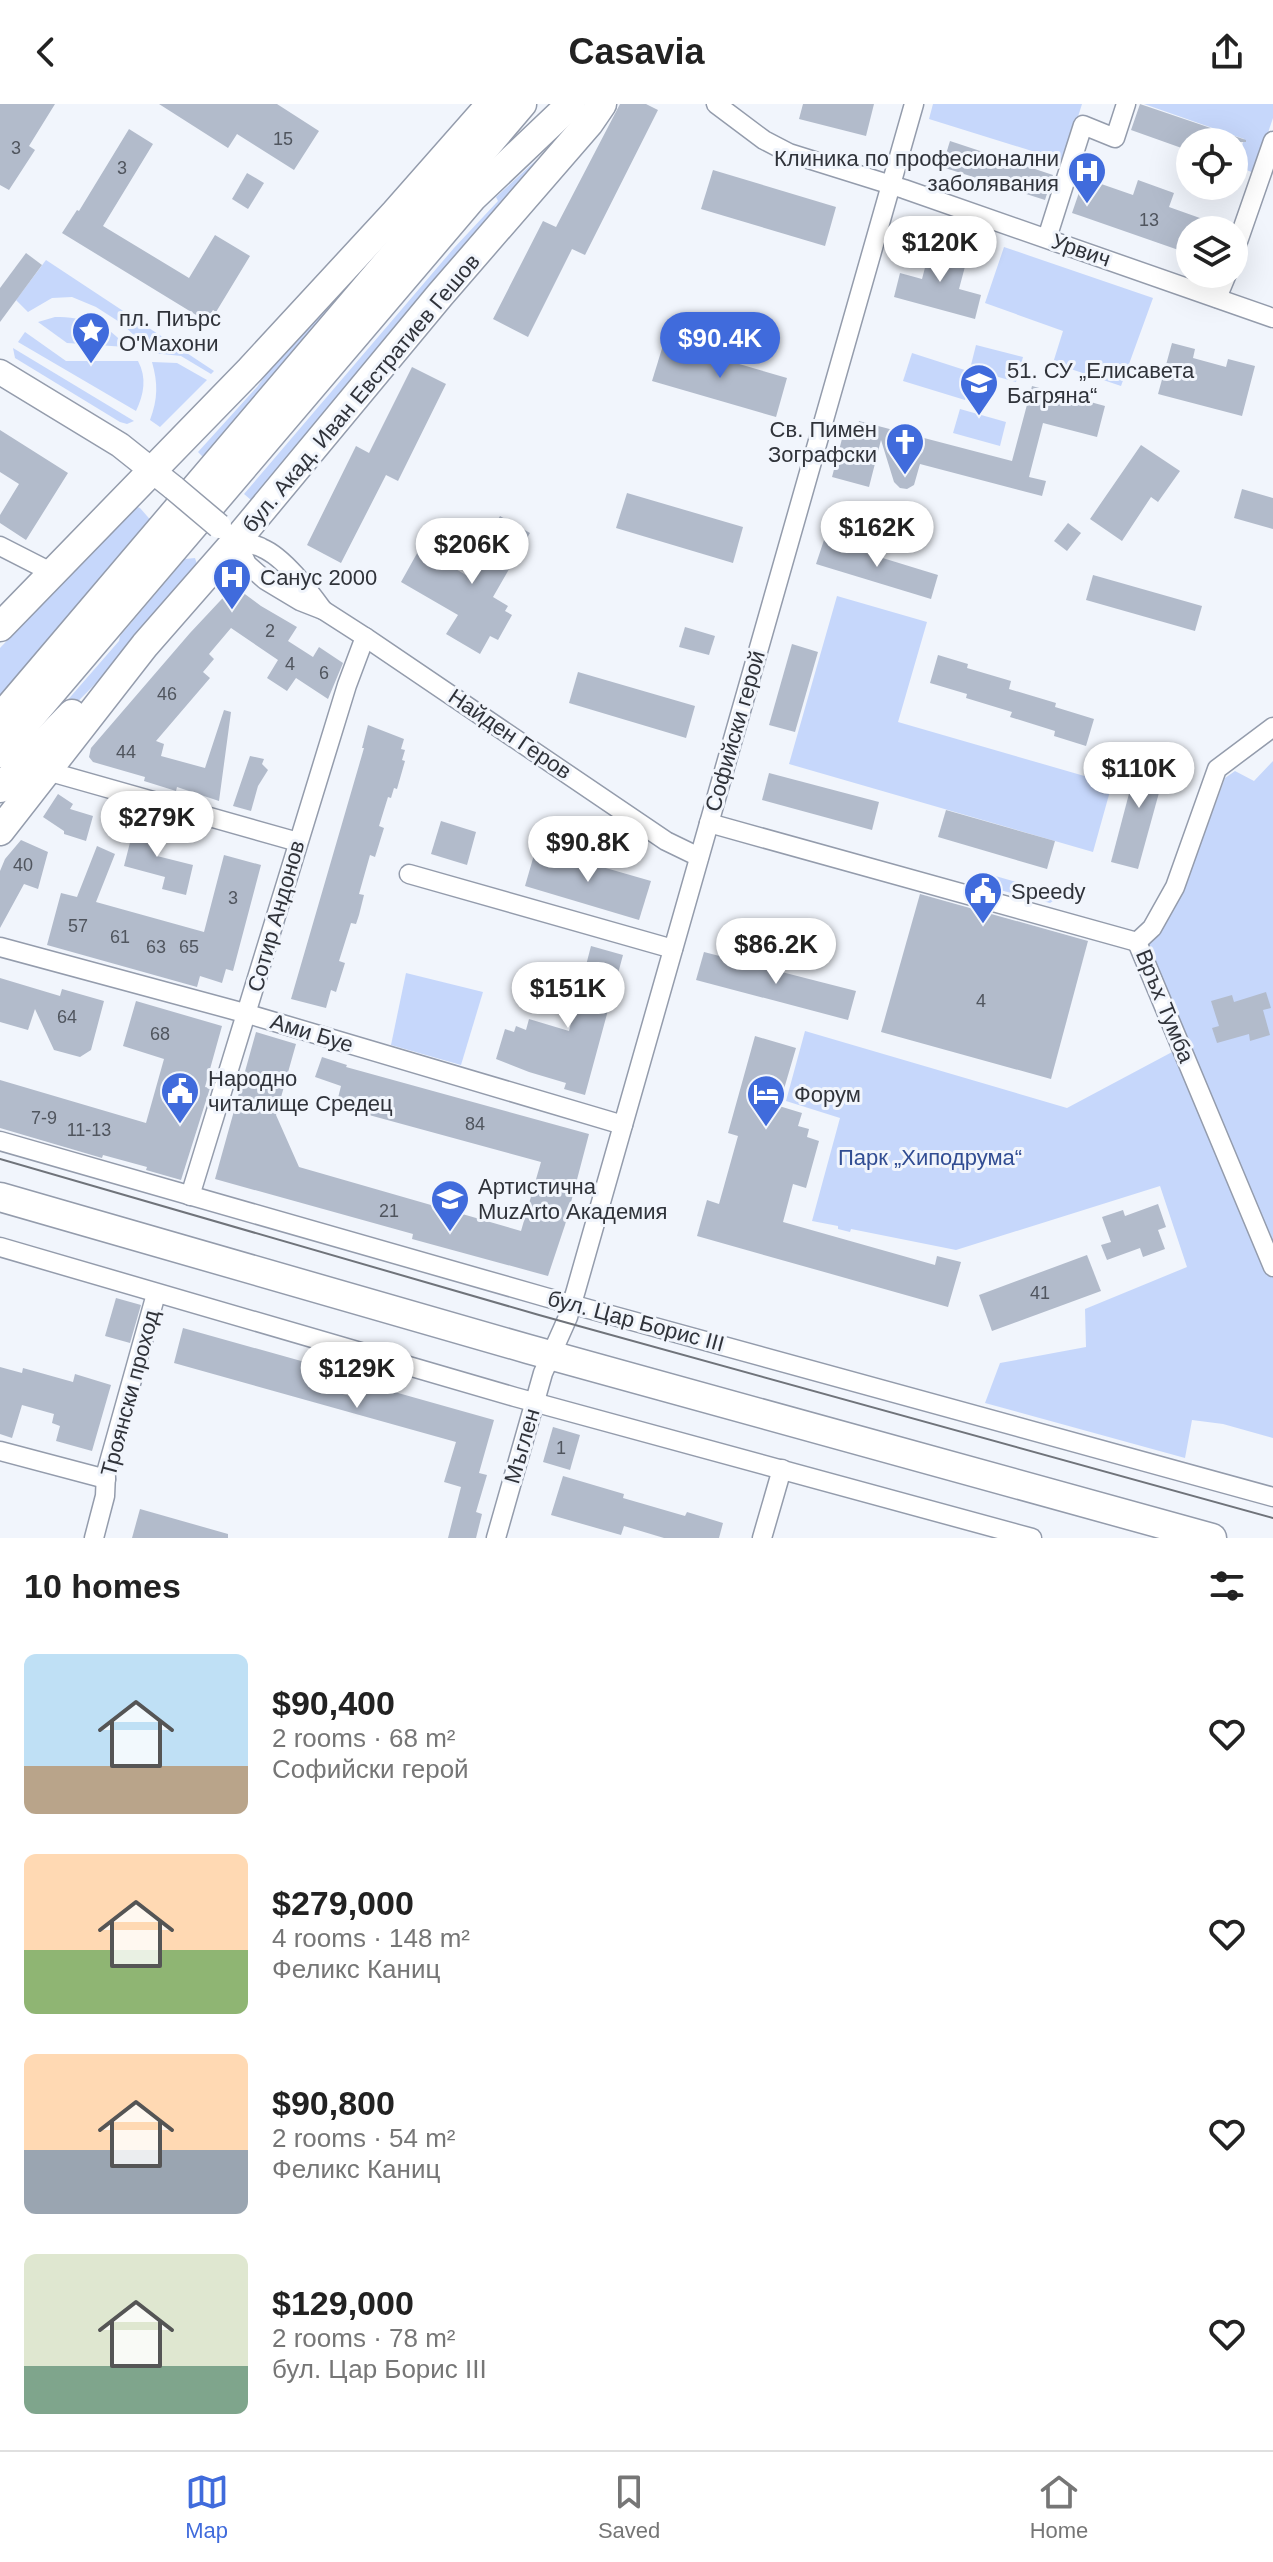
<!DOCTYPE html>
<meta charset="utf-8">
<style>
:root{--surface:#fff;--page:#f2f2f2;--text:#222;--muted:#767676;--line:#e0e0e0;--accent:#406bdc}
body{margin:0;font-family:Arial,sans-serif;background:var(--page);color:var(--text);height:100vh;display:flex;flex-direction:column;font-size:30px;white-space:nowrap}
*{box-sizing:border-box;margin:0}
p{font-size:26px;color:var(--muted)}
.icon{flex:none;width:44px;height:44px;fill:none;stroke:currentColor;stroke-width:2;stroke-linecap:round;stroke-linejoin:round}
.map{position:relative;height:1434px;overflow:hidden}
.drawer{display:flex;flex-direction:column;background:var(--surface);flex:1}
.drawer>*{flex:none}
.fabs{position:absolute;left:1176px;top:24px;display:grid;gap:16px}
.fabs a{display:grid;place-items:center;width:72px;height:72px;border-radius:50%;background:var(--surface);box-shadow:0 8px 32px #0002;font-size:40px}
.price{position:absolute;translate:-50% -68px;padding:0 18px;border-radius:28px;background:#fff;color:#222;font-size:26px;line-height:52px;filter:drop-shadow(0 2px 4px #0008)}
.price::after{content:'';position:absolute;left:50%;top:48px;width:24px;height:18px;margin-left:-12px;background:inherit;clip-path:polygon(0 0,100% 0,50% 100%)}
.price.selected{background:var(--accent);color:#fff}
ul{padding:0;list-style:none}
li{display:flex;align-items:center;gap:24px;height:200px;padding:0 24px}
li span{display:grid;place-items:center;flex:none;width:224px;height:160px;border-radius:12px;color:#555}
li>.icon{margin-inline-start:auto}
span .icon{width:96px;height:96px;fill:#fffc;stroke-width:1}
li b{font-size:34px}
h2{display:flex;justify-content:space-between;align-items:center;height:96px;padding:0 24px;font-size:34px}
header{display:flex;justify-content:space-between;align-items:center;height:104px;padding:0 24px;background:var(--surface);font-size:36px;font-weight:600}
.menu{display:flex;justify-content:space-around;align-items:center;height:112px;border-top:2px solid var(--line);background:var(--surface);font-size:22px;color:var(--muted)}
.menu a{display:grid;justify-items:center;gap:4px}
.menu .selected{color:var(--accent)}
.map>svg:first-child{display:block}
.green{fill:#c6d7fb}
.building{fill:#b2bbcb}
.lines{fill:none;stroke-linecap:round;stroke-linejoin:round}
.street-casing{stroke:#949cac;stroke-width:21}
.secondary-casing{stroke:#949cac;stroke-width:27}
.primary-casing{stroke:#949cac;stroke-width:31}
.street{stroke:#fff;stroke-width:18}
.secondary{stroke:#fff;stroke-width:24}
.primary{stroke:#fff;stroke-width:28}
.tram{stroke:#6f737a;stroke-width:2}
.secondary-bridge-casing{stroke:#949cac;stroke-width:27;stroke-linecap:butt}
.secondary-bridge{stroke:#fff;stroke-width:24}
.labels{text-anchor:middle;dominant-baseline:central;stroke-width:6;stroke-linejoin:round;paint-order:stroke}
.number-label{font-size:18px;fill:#50555e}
.poi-label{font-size:22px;fill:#30333a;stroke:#f1f5fc;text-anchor:start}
.street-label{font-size:22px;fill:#30333a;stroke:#f1f5fc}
.park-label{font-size:22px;fill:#314d93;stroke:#f1f5fc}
</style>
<header><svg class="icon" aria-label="back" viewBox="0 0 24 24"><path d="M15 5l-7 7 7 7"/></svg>Casavia<svg class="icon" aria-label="share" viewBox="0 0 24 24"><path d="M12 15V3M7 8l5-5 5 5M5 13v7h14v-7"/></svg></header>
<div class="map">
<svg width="1273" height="1434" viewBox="0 0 1273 1434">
<rect width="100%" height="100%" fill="#f1f5fc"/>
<!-- green -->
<g class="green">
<polygon points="933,0 1082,0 1064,57 929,15"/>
<polygon points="1144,0 1273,0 1273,14 1254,69 1236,62 1244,35"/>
<polygon points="591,6 257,401 244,390 454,144 498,97 496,93"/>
<polygon points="413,107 204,354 198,348 257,283 282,249"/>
<polygon points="1004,143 1153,194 1121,282 1053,259 1063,227 985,199"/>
<polygon points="46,156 214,267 211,270 181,252 153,249 121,219 96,203 72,193 52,194 28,208 16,196"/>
<path d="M55,213C83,213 109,220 126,243L67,239L38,218Z"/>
<path d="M25,228L66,257H138C147,274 144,290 136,307L18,238Z"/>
<polygon points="976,241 1023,253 1016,278 970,265"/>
<polygon points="13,244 134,317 127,320 120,318 15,254"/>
<polygon points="912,249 974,269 965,296 903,277"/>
<path d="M152,258L177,259L207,276L160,323L150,316C158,295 158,279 152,258Z"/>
<polygon points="960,305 1006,318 1000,342 953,329"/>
<polygon points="135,402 140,404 154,420 0,597 0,544"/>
<polygon points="195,454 197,460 101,574 16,660 12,660 119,537 120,532 185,455"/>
<polygon points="837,492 927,518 898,618 1112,680 1093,748 789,660"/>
<polygon points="1273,657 1273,1334 1223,1320 1192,1316 1185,1354 985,1299 1000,1259 1086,1243 1085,1205 1187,1163 1160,1082 956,1146 851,1125 850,1128 838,1125 838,1122 812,1117 840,1014 786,997 805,927 1067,1004 1189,939 1148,841 1174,806 1183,787 1225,674 1235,667 1254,677"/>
<polygon points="985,769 1062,791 1050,799 981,781"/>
<polygon points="406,869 483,888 461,961 391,941"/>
</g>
<!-- building -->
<g class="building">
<polygon points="0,0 55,0 29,42 35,46 9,86 0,81"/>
<polygon points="159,0 277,0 319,27 294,66 237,30 228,44"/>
<polygon points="620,0 646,0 658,6 585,151 572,145 528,233 493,215 543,117 556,123"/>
<polygon points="803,0 874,0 866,32 799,15"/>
<polygon points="1140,0 1246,36 1246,38 1190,38 1190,47 1131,26"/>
<polygon points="129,25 153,40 103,122 189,174 215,131 250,152 216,208 213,206 206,217 62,129 77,106 79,107"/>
<polygon points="950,37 1053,71 1045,96 942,63"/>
<polygon points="713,66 836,103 825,142 701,105"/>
<polygon points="247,69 264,79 248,105 232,95"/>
<polygon points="1084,74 1133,91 1138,76 1174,89 1169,103 1228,124 1228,126 1190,126 1190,150 1081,112 1072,109"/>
<polygon points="932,137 958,144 956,152 967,155 959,185 981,191 975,215 894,193 900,169 922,175"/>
<polygon points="26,149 42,161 0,218 0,184"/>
<polygon points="664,238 787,274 776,313 652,277"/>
<polygon points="1172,239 1195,245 1193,254 1226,263 1228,255 1255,262 1242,312 1158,290"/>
<polygon points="412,263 446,280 398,377 386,371 341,459 307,441 356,342 369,349"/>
<polygon points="1032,282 1105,302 1097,333 1043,319 1029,373 1046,377 1042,392 920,360 914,381 907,385 900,384 894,378 881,336 869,383 832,373 843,331 855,334 859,317 1012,357"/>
<polygon points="0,326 68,369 26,436 0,419 0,411 19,380 0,368"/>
<polygon points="1141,341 1180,367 1158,398 1151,393 1122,437 1090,415"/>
<polygon points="1242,385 1273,394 1273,425 1234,414"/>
<polygon points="627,389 743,423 733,459 616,424"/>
<polygon points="500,412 530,429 493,493 508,502 505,507 512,511 498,536 490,532 480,550 446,530 458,511 401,478 420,444 466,471"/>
<polygon points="1068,419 1081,429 1067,447 1054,437"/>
<polygon points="824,436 938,471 931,495 816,460"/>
<polygon points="1093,471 1202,502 1195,527 1086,496"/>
<polygon points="234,482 261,502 297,523 288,537 313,553 319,543 343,559 328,595 296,574 287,587 267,574 278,556 231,524 209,550 214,555 203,568 210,574 156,637 164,640 161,652 205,664 224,606 231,608 219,697 177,683 176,687 144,677 145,673 93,658 89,653 91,644 190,529"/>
<polygon points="685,523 715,532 709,551 679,543"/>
<polygon points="792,540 818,548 795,628 769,621"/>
<polygon points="938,551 968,560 967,564 1011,577 1009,585 1056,599 1055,603 1094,615 1086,642 1054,632 1055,627 1010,613 1012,608 966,594 967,590 930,579"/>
<polygon points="578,568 695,602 686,634 569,599"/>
<polygon points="368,621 404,635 401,645 405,646 402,656 405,657 397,685 394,684 391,694 388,693 379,722 384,724 375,753 370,751 359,790 364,791 359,811 356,820 351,819 339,857 345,859 336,888 331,886 326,904 291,895 364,644 362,644"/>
<polygon points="1140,648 1168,656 1138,765 1111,758"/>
<polygon points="250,652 264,655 262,660 268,666 258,682 251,707 233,702"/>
<polygon points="769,669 879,698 872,726 762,696"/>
<polygon points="58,690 73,700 70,705 93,712 86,737 64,730 64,727 43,713"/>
<polygon points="946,706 1055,737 1047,765 938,733"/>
<polygon points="441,717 476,728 467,761 431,750"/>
<polygon points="135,719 164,726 157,752 193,761 186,791 162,785 165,773 124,762"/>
<polygon points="21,736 48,748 38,785 24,780 0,824 0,767 5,755"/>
<polygon points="97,742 115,750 96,798 204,828 224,751 261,761 233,867 226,865 222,879 200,872 197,883 47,841 61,789 77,793"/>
<polygon points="536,744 651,777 639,816 525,782"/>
<polygon points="920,790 1088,837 1051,975 881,928"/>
<polygon points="591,842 623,851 585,991 564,985 566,979 529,968 496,955 505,925 514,928 516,922 526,926 529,915 569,927"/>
<polygon points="704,848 856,887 848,916 696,876"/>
<polygon points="0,874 60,892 62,885 104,897 91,946 80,953 54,946 35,905 28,926 0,918"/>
<polygon points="1266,888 1271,904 1263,906 1270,931 1250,937 1249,930 1217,939 1212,924 1219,922 1211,897 1232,891 1234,898"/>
<polygon points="136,897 222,922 205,983 210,984 181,1076 146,1066 147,1063 103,1051 102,1054 0,1024 0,976 146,1019 164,955 123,942"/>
<polygon points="256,928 296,940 276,1011 299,1063 521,1127 541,1058 336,1002 341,982 315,973 322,953 347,961 346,963 589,1030 565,1121 548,1172 412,1135 413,1130 215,1075"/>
<polygon points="755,932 796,944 779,1002 802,1009 798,1022 809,1025 807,1033 819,1037 806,1084 793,1080 783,1118 935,1161 937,1152 961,1158 948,1203 697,1132 707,1096 719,1100 738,1032 728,1029"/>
<polygon points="1158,1100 1166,1123 1158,1126 1165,1145 1143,1153 1140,1144 1107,1156 1101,1141 1111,1138 1102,1113 1123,1106 1125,1112"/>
<polygon points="1087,1151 1101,1187 992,1227 979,1191"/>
<polygon points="116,1194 141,1201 130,1239 105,1232"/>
<polygon points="183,1224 319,1262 314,1283 355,1293 359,1278 494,1316 479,1369 487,1371 476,1408 482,1410 476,1434 448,1434 461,1383 444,1378 456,1338 174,1259"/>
<polygon points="0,1263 22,1269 23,1264 73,1278 75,1270 111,1281 92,1347 56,1337 60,1322 52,1319 54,1310 22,1301 12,1334 0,1330"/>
<polygon points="553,1323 580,1331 570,1366 543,1358"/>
<polygon points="563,1372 624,1390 623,1394 685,1412 687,1408 723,1419 719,1434 664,1434 624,1422 621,1431 551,1411"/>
<polygon points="140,1405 228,1430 228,1434 132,1434"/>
</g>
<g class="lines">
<defs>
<g id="street">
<polyline points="716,0 764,36 789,49 904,85 1273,214"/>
<polyline points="1047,134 1083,21 1115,34 1126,0"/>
<polyline points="1234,149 1273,37"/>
<polyline points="1217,194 1227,170"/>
<polyline points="236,437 247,460 265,476 300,497 323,506 365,533 666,737 699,753"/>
<path d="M236,437C245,439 255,440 262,444C284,453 309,487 323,506"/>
<polyline points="0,442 51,468"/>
<polyline points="47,667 298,738"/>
<polyline points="709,719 1137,838"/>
<polyline points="409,770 673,845"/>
<polyline points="1137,838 1273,1163"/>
<polyline points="1137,838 1152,824 1175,783 1217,665 1273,623"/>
<polyline points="0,843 248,910 623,1021"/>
<polyline points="0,1037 545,1193 1273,1393"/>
<polyline points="190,1092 347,581 365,533"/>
<polyline points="0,1143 515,1293 1032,1434"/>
<polyline points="0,1347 106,1375"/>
<polyline points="94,1434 105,1392 106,1369 156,1190"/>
<polyline points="496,1434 543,1269 568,1213 576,1186 914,0"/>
<polyline points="762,1434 782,1365"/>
</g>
<polyline id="secondary" points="0,268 120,341 174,384"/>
<g id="primary">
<polyline points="0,523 250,266 395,109 491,0"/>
<polyline points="0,614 522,0"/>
<polyline points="0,649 473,93 571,0"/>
<polyline points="0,684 72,610"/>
<polyline points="0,727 145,541 236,437 440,191 589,19 602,0"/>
<polyline points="0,1093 528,1245 1212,1434"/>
</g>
</defs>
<!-- street casing -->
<use href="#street" class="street-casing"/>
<!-- secondary casing -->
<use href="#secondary" class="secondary-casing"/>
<!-- primary casing -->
<use href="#primary" class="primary-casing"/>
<!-- street -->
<use href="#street" class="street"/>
<!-- secondary -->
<use href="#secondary" class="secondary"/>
<!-- primary -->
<use href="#primary" class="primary"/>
<!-- tram -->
<polyline class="tram" points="0,1055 539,1211 1273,1414"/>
<defs>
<polyline id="secondary-bridge" points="174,384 219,422"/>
</defs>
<!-- secondary-bridge casing -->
<use href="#secondary-bridge" class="secondary-bridge-casing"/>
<!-- secondary-bridge -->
<use href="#secondary-bridge" class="secondary-bridge"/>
</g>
<!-- icons -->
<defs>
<symbol id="hospital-pin" viewBox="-11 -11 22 30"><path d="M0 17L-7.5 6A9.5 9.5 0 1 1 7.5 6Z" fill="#406bdc" stroke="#f1f5fc"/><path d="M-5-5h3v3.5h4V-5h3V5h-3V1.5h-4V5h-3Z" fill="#fff"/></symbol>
<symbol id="sight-pin" viewBox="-11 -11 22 30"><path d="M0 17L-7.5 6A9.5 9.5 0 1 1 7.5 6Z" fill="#406bdc" stroke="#f1f5fc"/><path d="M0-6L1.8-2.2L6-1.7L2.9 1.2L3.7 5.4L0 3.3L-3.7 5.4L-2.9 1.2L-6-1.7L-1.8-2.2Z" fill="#fff"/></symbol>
<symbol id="school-pin" viewBox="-11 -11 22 30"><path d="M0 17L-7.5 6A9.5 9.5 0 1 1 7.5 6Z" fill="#406bdc" stroke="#f1f5fc"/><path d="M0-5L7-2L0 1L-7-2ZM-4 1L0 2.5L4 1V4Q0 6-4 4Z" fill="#fff"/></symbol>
<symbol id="church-pin" viewBox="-11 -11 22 30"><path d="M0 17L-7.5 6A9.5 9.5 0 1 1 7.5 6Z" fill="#406bdc" stroke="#f1f5fc"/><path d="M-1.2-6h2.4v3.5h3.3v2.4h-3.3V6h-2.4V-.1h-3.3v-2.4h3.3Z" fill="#fff"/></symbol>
<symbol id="civic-pin" viewBox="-11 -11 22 30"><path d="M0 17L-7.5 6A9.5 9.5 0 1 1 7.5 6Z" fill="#406bdc" stroke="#f1f5fc"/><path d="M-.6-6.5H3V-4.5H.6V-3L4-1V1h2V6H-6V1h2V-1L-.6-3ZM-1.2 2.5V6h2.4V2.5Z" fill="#fff"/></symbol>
<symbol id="hotel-pin" viewBox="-11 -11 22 30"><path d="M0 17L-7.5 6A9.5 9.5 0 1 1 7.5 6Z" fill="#406bdc" stroke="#f1f5fc"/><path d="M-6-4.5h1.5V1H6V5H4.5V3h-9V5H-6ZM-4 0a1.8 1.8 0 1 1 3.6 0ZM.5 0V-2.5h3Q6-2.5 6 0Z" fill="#fff"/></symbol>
</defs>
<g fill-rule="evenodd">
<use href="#hospital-pin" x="1065" y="45" width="44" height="60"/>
<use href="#sight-pin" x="69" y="205" width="44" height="60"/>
<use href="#school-pin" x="957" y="257" width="44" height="60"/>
<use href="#church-pin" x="883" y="316" width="44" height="60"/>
<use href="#hospital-pin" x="210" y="451" width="44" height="60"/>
<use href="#civic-pin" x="961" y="765" width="44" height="60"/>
<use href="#civic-pin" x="158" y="965" width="44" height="60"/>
<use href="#hotel-pin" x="744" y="968" width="44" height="60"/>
<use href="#school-pin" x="428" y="1073" width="44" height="60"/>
</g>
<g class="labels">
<!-- number labels -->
<g class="number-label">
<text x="283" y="35">15</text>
<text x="16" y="44">3</text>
<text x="122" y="64">3</text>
<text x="1149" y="116">13</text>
<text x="270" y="527">2</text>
<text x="290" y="560">4</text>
<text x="324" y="569">6</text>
<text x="167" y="590">46</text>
<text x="126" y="648">44</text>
<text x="23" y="761">40</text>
<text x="233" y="794">3</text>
<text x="78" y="822">57</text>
<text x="120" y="833">61</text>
<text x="156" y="843">63</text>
<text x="189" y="843">65</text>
<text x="981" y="897">4</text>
<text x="67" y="913">64</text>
<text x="160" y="930">68</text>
<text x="44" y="1014">7-9</text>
<text x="475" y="1020">84</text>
<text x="89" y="1026">11-13</text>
<text x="389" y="1107">21</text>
<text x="1040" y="1189">41</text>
<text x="561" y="1344">1</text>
</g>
<!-- poi labels -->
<g class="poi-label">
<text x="1059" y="54" text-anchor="end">Клиника по професионални<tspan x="1059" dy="25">заболявания</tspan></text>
<text x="119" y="214">пл. Пиърс<tspan x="119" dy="25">О'Махони</tspan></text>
<text x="1007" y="266">51. СУ „Елисавета<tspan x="1007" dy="25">Багряна“</tspan></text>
<text x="877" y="325" text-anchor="end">Св. Пимен<tspan x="877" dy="25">Зографски</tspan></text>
<text x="260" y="473">Санус 2000</text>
<text x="1011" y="787">Speedy</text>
<text x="208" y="974">Народно<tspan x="208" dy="25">читалище Средец</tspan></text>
<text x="794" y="990">Форум</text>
<text x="478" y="1082">Артистична<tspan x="478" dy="25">MuzArto Академия</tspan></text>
</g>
<!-- street labels -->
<g class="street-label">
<text transform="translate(1081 146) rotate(19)">Урвич</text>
<text transform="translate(361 289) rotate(-50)">бул. Акад. Иван Евстратиев Гешов</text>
<text transform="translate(735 627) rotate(-74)">Софийски герой</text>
<text transform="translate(510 630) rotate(34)">Найден Геров</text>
<text transform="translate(276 812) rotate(-74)">Сотир Андонов</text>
<text transform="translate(1165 902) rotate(68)">Връх Тумба</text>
<text transform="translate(312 929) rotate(17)">Ами Буе</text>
<text transform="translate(636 1217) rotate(15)">бул. Цар Борис III</text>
<text transform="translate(130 1289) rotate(-75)">Троянски проход</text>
<text transform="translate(522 1342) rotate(-74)">Мъглен</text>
</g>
<!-- park labels -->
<g class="park-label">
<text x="930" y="1053">Парк „Хиподрума“</text>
</g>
</g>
</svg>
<div class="fabs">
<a><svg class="icon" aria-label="locate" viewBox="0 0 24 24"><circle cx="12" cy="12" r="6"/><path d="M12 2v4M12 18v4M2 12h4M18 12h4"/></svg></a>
<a><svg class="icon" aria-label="layers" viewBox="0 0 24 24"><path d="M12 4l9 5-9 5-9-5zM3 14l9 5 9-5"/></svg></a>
</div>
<b class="price" style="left:940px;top:180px">$120K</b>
<b class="price selected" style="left:720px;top:276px">$90.4K</b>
<b class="price" style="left:877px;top:465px">$162K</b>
<b class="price" style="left:472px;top:482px">$206K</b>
<b class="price" style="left:1139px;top:706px">$110K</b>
<b class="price" style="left:157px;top:755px">$279K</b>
<b class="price" style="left:588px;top:780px">$90.8K</b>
<b class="price" style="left:776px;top:882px">$86.2K</b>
<b class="price" style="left:568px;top:926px">$151K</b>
<b class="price" style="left:357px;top:1306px">$129K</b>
</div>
<section class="drawer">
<h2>10 homes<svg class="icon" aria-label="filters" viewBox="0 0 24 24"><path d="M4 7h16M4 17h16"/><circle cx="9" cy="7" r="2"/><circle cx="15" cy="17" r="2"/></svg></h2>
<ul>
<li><span style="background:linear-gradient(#bfe0f5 70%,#b9a48a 0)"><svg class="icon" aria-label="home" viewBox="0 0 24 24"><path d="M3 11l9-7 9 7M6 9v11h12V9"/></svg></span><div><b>$90,400</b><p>2 rooms · 68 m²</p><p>Софийски герой</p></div><svg class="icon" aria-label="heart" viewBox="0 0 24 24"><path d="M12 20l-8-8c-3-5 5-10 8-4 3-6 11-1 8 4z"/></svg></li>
<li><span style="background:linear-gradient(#ffd9b3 60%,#8fb573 0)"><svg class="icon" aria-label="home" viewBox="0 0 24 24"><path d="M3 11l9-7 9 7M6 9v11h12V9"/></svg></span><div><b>$279,000</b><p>4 rooms · 148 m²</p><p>Феликс Каниц</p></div><svg class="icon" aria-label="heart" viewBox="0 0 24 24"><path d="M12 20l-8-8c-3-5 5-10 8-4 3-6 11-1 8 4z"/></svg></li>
<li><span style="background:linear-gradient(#ffd9b3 60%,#9aa5b1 0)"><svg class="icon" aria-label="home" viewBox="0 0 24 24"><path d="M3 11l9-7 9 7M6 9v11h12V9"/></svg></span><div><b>$90,800</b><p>2 rooms · 54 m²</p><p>Феликс Каниц</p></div><svg class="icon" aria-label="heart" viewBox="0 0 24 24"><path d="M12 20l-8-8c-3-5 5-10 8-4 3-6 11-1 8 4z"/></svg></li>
<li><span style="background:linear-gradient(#dfe7d0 70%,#7fa58c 0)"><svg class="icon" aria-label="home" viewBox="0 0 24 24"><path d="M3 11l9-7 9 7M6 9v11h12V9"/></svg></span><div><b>$129,000</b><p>2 rooms · 78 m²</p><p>бул. Цар Борис III</p></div><svg class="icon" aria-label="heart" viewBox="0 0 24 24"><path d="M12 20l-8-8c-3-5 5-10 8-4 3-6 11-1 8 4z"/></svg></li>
</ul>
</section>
<nav class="menu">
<a class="selected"><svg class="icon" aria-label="map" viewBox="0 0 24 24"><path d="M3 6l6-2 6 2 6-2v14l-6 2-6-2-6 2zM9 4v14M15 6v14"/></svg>Map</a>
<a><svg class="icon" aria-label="saved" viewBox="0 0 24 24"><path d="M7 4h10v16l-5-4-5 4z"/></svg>Saved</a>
<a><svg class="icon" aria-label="home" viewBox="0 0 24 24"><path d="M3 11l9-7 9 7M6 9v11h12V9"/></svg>Home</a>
</nav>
